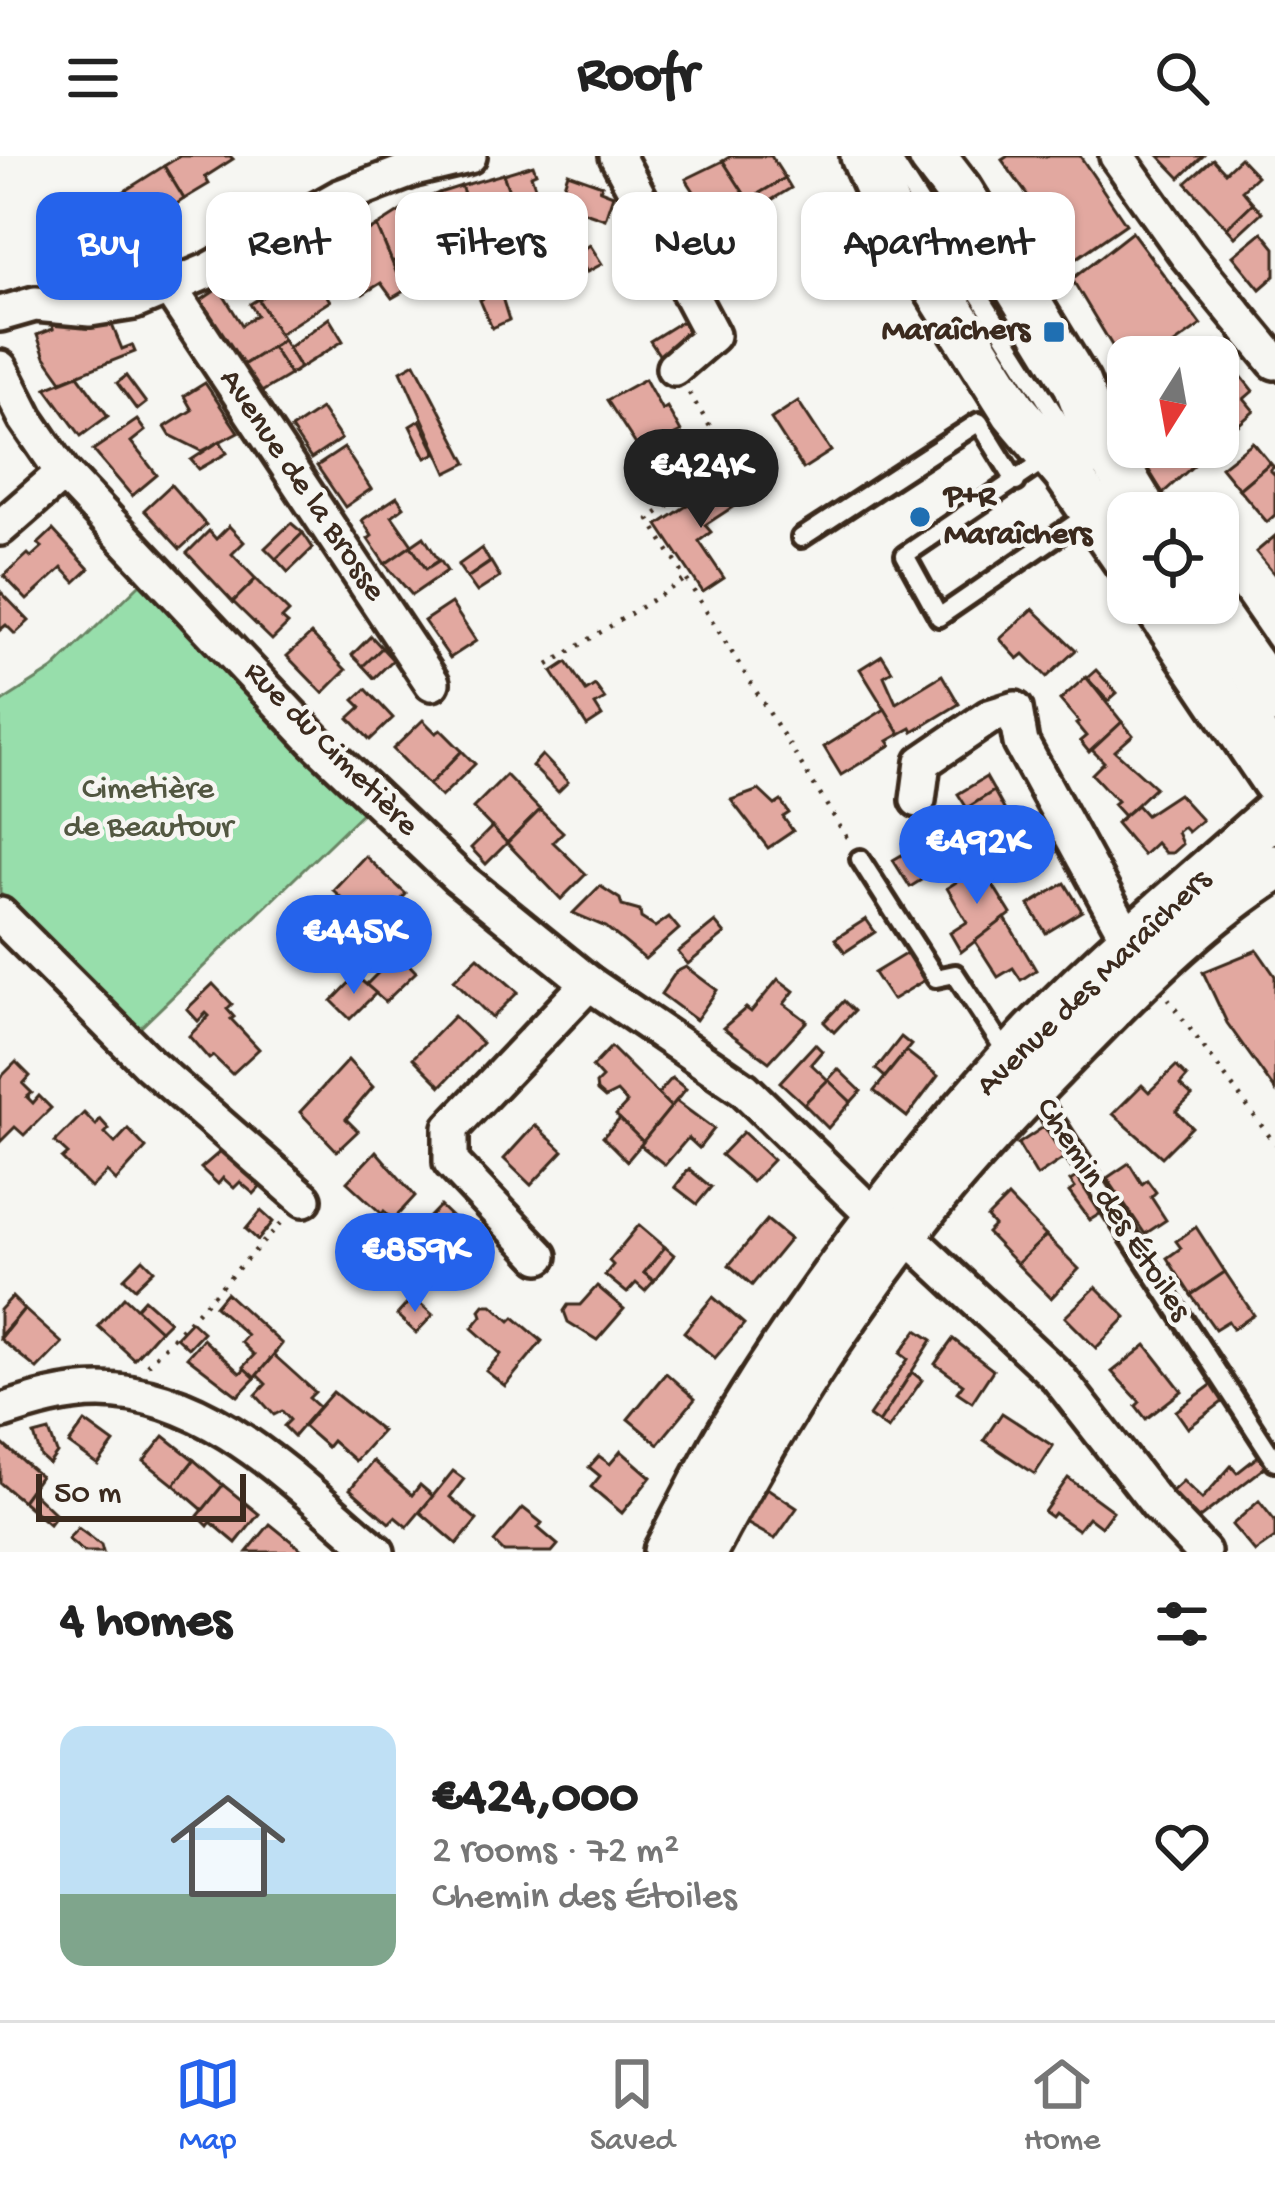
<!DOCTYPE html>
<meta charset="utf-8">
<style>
:root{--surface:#fff;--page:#f6f6f6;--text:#222;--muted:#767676;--line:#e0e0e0;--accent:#2563eb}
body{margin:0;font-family:"Gochi Hand",sans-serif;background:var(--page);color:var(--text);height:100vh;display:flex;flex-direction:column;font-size:45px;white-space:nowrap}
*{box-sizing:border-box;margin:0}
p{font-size:39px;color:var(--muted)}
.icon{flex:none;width:66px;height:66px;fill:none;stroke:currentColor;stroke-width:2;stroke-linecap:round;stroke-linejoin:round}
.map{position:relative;height:1396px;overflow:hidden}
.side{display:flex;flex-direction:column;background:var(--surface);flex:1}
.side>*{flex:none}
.guide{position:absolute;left:36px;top:36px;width:1203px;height:108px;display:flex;gap:24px}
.needle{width:78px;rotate:191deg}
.controls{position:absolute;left:1107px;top:180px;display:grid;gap:24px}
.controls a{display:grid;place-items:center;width:132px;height:132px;border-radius:24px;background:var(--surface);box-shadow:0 3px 9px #0004;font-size:60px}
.scale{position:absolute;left:36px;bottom:30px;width:210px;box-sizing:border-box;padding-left:12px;border:6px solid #3b2a1e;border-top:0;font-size:33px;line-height:42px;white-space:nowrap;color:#3b2a1e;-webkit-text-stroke:9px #f6f6f2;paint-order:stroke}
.price{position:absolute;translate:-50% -102px;padding:0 27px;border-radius:42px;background:var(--accent);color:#fff;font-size:39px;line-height:78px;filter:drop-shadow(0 3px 6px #0008)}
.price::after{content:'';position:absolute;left:50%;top:72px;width:36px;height:27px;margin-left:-18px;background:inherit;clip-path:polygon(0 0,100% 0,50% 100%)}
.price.on{background:#222;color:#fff}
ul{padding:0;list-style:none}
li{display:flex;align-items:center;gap:36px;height:300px;padding:0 60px}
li+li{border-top:3px solid var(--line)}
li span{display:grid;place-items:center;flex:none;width:336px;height:240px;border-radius:24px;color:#555}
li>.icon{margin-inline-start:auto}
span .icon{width:144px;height:144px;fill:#fffc;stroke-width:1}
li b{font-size:51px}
h2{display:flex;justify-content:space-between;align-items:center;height:144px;padding:0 60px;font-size:51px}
.pill{padding:0 42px;border-radius:24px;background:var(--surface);box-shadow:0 3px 9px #0004;font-size:42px;line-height:108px}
.pill.on{background:var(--accent);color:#fff}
header{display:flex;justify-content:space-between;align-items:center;height:156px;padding:0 60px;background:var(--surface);font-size:54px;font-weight:700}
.tab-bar{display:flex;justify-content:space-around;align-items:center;height:168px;border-top:3px solid var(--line);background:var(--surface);font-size:33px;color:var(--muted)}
.tab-bar a{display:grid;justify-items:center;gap:6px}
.tab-bar .on{color:var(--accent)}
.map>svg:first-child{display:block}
.green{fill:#97deab;stroke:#698464;stroke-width:3}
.building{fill:#e2a8a0;stroke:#3b2a1e;stroke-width:3}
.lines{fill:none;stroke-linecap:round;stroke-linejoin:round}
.lane-casing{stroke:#3b2a1e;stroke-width:26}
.street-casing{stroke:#3b2a1e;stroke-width:42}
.secondary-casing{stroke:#3b2a1e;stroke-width:54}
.path{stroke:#3b2a1e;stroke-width:4.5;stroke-dasharray:3 9;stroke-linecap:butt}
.lane{stroke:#f6f6f2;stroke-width:16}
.street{stroke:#f6f6f2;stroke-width:33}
.secondary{stroke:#f6f6f2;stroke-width:45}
.poi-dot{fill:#1f6fb2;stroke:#f6f6f2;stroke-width:4.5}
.labels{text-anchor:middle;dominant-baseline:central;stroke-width:9;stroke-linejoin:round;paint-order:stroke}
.poi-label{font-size:33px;font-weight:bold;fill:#3b2a1e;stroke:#f6f6f2;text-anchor:end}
.street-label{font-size:33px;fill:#3b2a1e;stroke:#f6f6f2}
.park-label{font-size:33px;fill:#525741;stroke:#f6f6f2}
</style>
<header><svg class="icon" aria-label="menu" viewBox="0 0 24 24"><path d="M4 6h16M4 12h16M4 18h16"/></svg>Roofr<svg class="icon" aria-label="search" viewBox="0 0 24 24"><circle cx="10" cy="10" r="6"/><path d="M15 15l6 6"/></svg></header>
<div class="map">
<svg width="1275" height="1396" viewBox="0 0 1275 1396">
<rect width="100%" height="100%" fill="#f6f6f2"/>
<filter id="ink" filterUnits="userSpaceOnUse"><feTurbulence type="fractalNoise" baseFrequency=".00833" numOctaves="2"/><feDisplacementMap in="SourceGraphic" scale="24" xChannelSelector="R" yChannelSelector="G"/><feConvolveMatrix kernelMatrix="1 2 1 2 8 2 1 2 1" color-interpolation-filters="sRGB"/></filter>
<g filter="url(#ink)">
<!-- green -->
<polygon class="green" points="140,428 363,656 135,877 0,737 0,547 53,513"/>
<!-- building -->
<g class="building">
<polygon points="180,0 230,0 233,3 205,21 209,28 184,43 164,10"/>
<polygon points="731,0 771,0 785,22 748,44 723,5"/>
<polygon points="1008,0 1080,0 1126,68 1074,104 1002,4"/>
<polygon points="1159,0 1203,0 1180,22"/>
<polygon points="1240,2 1257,20 1242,34 1253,47 1227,72 1186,27 1213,3 1225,16"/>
<polygon points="723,5 743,36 708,57 686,23"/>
<polygon points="533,9 536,17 531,19 544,57 518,67 503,18"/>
<polygon points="164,10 184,43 160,59 156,54 130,71 135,82 105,83 104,70 90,47 108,36 112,43"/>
<polygon points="568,17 602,29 600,34 613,39 605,63 558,47"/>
<polygon points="503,18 512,44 487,52 502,94 487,100 461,30"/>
<polygon points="785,22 791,32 755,54 748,44"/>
<polygon points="461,30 488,103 482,105 463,66 457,69 455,63 450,65 439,37"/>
<polygon points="439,37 454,73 433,82 444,106 436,109 410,49"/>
<polygon points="1253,47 1262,56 1235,81 1227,72"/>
<polygon points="410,49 427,90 392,106 377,70"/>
<polygon points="377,70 404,135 392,142 381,127 363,138 335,96"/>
<polygon points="1132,76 1201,169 1156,201 1128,201 1128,216 1072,123"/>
<polygon points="1262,76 1275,92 1275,120 1260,133 1233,100"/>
<polygon points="740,83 758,113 746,121 727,90"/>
<polygon points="82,84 101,84 101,90 133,92 130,128 82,124 82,110 100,111 102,96 83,97"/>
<polygon points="590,89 602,108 587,116 576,98"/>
<polygon points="687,96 693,104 709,96 730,130 703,146 677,101"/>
<polygon points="311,114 330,145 279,178 258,144"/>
<polygon points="219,132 242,169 257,159 250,148 258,143 283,184 235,214 194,149"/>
<polygon points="500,135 509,164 492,172 480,144"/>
<polygon points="329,162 343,185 300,212 288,192"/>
<polygon points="687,162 698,180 662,203 650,185"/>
<polygon points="51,166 112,169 122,193 132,189 135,196 62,225 45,201 37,179 53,173"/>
<polygon points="283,184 300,212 290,219 272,191"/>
<polygon points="1214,186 1253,235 1244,243 1254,255 1218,287 1218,201 1197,201"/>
<polygon points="272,191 290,219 253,241 235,214"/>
<polygon points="415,207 467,307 447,317 401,215"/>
<polygon points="78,219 108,260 81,280 46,232"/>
<polygon points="126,220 146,247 137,254 117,227"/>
<polygon points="645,223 662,254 667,251 681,276 675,279 687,300 655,318 607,244"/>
<polygon points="205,227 238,276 202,295 170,279 165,271 192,254 184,240"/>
<polygon points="798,245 831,295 803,313 771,263"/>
<polygon points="321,253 341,283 311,303 291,273"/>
<polygon points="137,264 145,275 131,286 157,319 132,340 93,294"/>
<polygon points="420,264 436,297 426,302 410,270"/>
<polygon points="220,285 227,297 199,313 191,304"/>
<polygon points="1253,286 1270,307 1239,333 1221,311"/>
<polygon points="1132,291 1214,291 1163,337"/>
<polygon points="344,292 371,333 345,351 317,310"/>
<polygon points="1270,307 1274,311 1270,314 1275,319 1275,359 1267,366 1239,333"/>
<polygon points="731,320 745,343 705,369 711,376 699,385 724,422 703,436 658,369"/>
<polygon points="171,329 206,369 180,393 144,354"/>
<polygon points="397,341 404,351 392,360 412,389 385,408 368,383 372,380 362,364"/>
<polygon points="291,367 303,377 276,403 265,392"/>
<polygon points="229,370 244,386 232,398 256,423 233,446 187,397 209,375 216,383"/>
<polygon points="53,374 89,413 75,426 62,412 27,444 4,420 28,398 31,401 42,391 38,388"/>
<polygon points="303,377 313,392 288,416 276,403"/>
<polygon points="1275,380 1275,419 1256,396"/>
<polygon points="424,381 439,405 426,413 411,390"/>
<polygon points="411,390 426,413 440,404 447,415 412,439 385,408"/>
<polygon points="482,392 490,406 467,422 458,409"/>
<polygon points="491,406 500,421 477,436 467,422"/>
<polygon points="256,423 289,456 282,463 288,468 272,484 233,446"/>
<polygon points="0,435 29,465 15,478 6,469 0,474"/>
<polygon points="451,447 476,485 450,502 424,465"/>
<polygon points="1033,453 1076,494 1047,521 1024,498 1018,503 1000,483"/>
<polygon points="311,478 346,514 323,537 287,500"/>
<polygon points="371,480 382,492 363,510 352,499"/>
<polygon points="382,492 393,504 374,522 363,510"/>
<polygon points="882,499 892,515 884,520 896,547 942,519 959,548 913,576 911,572 900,578 860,513"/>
<polygon points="567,506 586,535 595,529 605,543 595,549 602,560 587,570 552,516"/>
<polygon points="1096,514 1117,537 1108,545 1087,522"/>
<polygon points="1086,521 1122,566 1089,596 1080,585 1086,580 1076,568 1079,566 1060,544"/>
<polygon points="366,533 393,562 370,584 349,562 361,551 354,544"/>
<polygon points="885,553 900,578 888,585 891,589 841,619 824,591"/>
<polygon points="423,564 436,577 441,574 462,595 429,629 393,593"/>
<polygon points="1122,566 1133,579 1115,595 1155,631 1124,660 1113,648 1117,645 1092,618 1104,606 1092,594"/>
<polygon points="462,595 475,608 441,641 429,629"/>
<polygon points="542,599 568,626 558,636 532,610"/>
<polygon points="506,619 540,654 507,687 473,652"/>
<polygon points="986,621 994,635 967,652 958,638"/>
<polygon points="759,634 775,649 781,645 789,657 783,661 793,675 768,692 731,644"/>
<polygon points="994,635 1028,697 987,718 977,703 993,694 967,652"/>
<polygon points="1178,638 1202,664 1188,676 1183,671 1177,676 1182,688 1172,697 1165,697 1156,687 1143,699 1116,667 1137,649 1146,659"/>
<polygon points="540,654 563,676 553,686 586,718 561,743 507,687"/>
<polygon points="492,671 507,687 486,708 471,692"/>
<polygon points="912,693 929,719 910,731 893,704"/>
<polygon points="1032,694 1038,708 1009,723 1002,711"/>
<polygon points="365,700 406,738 400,745 406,750 376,781 366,770 369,767 333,734"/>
<polygon points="981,710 1011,758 961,796 950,777 967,766 947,732"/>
<polygon points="1065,727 1082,755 1046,777 1029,749"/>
<polygon points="600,730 620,743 622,750 640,755 641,762 655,771 669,761 679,773 645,803 606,771 573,757"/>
<polygon points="1005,762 1036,814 1021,824 1013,812 998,821 975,785"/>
<polygon points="866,763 875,776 845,796 835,783"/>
<polygon points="715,766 725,778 688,808 678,796"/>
<polygon points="1257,794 1275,820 1275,934 1227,867 1203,816"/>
<polygon points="398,797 416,816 385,846 366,829"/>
<polygon points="907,797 925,824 892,844 874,817"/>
<polygon points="478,801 518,836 492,862 454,824"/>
<polygon points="686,811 717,834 696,864 661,838 676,816"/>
<polygon points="356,820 376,837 350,863 332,845"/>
<polygon points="778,823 794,835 784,848 807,865 769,906 723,872 746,852 751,856"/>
<polygon points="213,828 232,848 227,853 234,861 231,863 259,893 232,918 213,900 209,903 189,880 209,860 206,857 198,865 187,853"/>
<polygon points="844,845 854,855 834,876 824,866"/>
<polygon points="454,860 482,887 441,930 413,902"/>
<polygon points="901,881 911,889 885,921 876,913"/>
<polygon points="815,888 822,895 811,908 828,924 804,948 780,926"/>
<polygon points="611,891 671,951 643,986 616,959 627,947 617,936 605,942 597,935 596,928 602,922 592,911"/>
<polygon points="906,895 938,920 907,961 874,935"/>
<polygon points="348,904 373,931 346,963 358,975 337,995 300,956"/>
<polygon points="16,906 30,920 23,928 32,937 27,941 33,947 39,940 51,952 24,979 15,971 0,986 0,922"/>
<polygon points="1176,910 1187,921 1180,929 1192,940 1176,955 1192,971 1162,1001 1113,958 1142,929 1149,936"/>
<polygon points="838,913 861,935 851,946 828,924"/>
<polygon points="672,922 686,933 671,951 658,938"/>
<polygon points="828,924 851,946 828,972 804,948"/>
<polygon points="676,945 714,973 699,992 688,982 665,1009 640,989"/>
<polygon points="84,957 96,969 100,963 109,973 105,977 115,987 128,973 146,992 116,1025 107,1016 91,1032 62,1003 68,998 55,986"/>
<polygon points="620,963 643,986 627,1005 603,981"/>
<polygon points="1048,968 1067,1000 1037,1020 1018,988"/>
<polygon points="535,969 563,995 531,1029 504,1003"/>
<polygon points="743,976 773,1004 752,1026 721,999"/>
<polygon points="229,988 267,1024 254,1038 240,1026 234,1032 223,1022 218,1028 201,1012"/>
<polygon points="376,995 415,1040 393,1064 384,1055 382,1058 347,1026"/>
<polygon points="1129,1007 1142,1028 1147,1024 1156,1036 1151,1041 1166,1064 1145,1078 1107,1022"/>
<polygon points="689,1013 711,1031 697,1048 675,1031"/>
<polygon points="1080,1019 1103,1056 1090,1064 1069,1036 1075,1032 1070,1025"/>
<polygon points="1008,1041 1046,1080 1017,1108 987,1077 994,1070 987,1062"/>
<polygon points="440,1050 482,1090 456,1118 413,1078"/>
<polygon points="261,1055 273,1066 258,1084 246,1073"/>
<polygon points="767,1064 790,1083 752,1129 729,1109"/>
<polygon points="639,1069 665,1091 644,1117 654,1125 645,1135 636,1127 627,1137 605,1119 613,1109 609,1105"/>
<polygon points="1196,1071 1225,1116 1191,1139 1167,1102 1181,1092 1176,1085"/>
<polygon points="1046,1080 1079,1113 1051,1142 1017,1108"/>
<polygon points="665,1091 674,1099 654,1125 644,1117"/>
<polygon points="143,1103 154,1114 135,1132 124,1122"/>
<polygon points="1225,1116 1254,1159 1233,1173 1228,1165 1215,1173 1191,1139"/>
<polygon points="597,1130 624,1153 597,1184 568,1166 564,1155 568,1149 580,1149"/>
<polygon points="1096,1131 1126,1161 1096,1192 1065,1161"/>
<polygon points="226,1137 282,1188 255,1222 243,1211 254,1199 241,1186 247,1179 215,1150"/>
<polygon points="12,1141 24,1153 0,1180 0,1154"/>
<polygon points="124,1141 160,1174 134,1203 98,1170"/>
<polygon points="413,1141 433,1159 416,1177 397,1159"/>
<polygon points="713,1141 744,1168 715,1202 684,1176"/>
<polygon points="144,1143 169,1165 160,1174 136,1152"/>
<polygon points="484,1149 492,1149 510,1165 514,1161 542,1185 505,1230 486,1215 501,1198 472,1172 482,1160 480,1154"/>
<polygon points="24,1153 62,1187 37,1213 0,1183"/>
<polygon points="191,1165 203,1176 188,1192 176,1181"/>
<polygon points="917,1174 932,1184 879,1267 869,1260 908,1203 900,1197"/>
<polygon points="203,1183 240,1217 245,1213 255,1222 238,1240 187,1201"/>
<polygon points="953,1183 993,1214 972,1246 957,1236 963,1228 935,1208"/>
<polygon points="1146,1189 1182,1235 1146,1263 1136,1250 1140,1246 1112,1216"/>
<polygon points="274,1199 315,1236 309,1242 319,1251 294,1280 284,1270 290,1264 282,1255 274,1259 256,1239 266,1228 257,1219"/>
<polygon points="912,1216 922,1224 888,1273 879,1267"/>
<polygon points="666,1217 695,1243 658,1288 628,1263"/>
<polygon points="1214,1227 1225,1244 1188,1272 1176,1255"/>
<polygon points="333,1236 382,1275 355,1305 332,1285 327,1291 303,1270"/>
<polygon points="1002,1257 1053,1290 1035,1318 984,1284"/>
<polygon points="85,1266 114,1287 98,1309 69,1288"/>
<polygon points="49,1275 57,1297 49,1308 41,1301 34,1279"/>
<polygon points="164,1280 194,1304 174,1329 144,1305"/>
<polygon points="0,1286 40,1320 22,1345 0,1327"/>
<polygon points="621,1295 651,1321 622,1357 591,1331 600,1320 589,1311 599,1300 610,1308"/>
<polygon points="1261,1298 1268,1309 1197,1364 1170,1337 1183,1325 1202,1343 1231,1310 1237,1317"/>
<polygon points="194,1304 223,1329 203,1354 174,1329"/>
<polygon points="373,1305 412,1339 420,1329 433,1340 407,1371 395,1361 389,1367 350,1333"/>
<polygon points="453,1315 464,1323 450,1341 477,1364 457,1388 420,1356"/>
<polygon points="1068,1322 1113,1355 1101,1371 1088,1361 1078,1374 1054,1357 1051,1361 1044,1356"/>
<polygon points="223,1329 259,1358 236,1387 211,1366 208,1370 198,1360"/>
<polygon points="764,1330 797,1352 775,1383 741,1364 758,1345 755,1343"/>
<polygon points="30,1334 56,1359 49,1368 22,1345"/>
<polygon points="1259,1345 1275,1365 1275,1382 1255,1396 1232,1369"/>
<polygon points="523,1352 542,1367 538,1372 558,1389 552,1396 504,1396 494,1386"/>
<polygon points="270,1368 301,1393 298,1396 247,1396"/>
<polygon points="78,1372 101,1389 103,1396 84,1396 68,1383"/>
</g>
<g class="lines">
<defs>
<g id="lane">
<polyline points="890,0 1090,313"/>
<polyline points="1052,299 905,399 939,461 1089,358"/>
<polyline points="801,382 979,266 1016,326"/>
<polyline points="1246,542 1275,584"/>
<polyline points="860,703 936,822 955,818 1008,899"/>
<polyline points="1034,934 1275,1305"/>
</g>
<g id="street">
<polyline points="617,0 712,179 674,212"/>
<polyline points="1117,0 1187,99 1275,206"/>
<polyline points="170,133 432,527"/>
<polyline points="0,158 35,148 90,153 134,146 210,114 340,41 414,13 469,0"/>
<polyline points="0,212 26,263 63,317 314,584 458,721 589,827 744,933 871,1057 904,1077 1058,1221 1158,1349 1203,1396"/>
<polyline points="0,372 63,317"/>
<polyline points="918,644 923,606 989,561 1015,553 1021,587 1130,786"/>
<polyline points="0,759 149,908 304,1043"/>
<polyline points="540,1100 451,1006 451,972 589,827"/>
<path d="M0,1256C32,1245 66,1235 100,1235C212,1236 298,1330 377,1396"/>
</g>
<g id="secondary">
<polyline points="864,0 887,53 1015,256 1066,316 1128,406"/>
<polyline points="932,0 961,38 1077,228 1094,273 1145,357"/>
<polyline points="1155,447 1275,625"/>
<polyline points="1207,447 1275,545"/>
<path d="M667,1396C690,1353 711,1309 736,1268C814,1139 908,1017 1009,905C1089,815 1185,738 1275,657"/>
<path d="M703,1396C761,1285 828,1178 904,1078C958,1006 1025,938 1088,874C1146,815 1205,756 1275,712"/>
</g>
</defs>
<!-- lane casing -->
<use href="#lane" class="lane-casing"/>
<!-- street casing -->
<use href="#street" class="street-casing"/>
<!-- secondary casing -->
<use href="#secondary" class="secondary-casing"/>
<!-- path -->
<g class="path">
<polyline points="689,237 731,304 649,363 849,685"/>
<polyline points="548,509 686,423"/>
<polyline points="1168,843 1275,988"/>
<polyline points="147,1209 284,1064"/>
</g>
<!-- lane -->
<use href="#lane" class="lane"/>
<!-- street -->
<use href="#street" class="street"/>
<!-- secondary -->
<use href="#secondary" class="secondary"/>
</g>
</g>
<!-- markers -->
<g class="poi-dot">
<rect x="1042" y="164" width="24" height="24" rx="6"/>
<circle cx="920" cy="361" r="12"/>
</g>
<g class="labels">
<!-- poi labels -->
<g class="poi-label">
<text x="1030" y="176">Maraîchers</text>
<text x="944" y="342" text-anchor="start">P+R<tspan x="944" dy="38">Maraîchers</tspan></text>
</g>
<!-- street labels -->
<g class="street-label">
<text transform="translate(301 330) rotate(56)">Avenue de la Brosse</text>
<text transform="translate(330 594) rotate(45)">Rue du Cimetière</text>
<text transform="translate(1095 828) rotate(-44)">Avenue des Maraîchers</text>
<text transform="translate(1112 1054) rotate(57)">Chemin des Étoiles</text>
</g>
<!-- park labels -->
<g class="park-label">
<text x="148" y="635">Cimetière<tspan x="148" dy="38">de Beautour</tspan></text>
</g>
</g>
</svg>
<div class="controls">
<a><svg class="needle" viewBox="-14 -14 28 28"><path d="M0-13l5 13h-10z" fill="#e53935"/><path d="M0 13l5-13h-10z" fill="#767676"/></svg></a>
<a><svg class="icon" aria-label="locate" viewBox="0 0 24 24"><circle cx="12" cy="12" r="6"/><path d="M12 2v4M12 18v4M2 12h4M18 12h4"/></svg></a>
</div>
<div class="scale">50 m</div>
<b class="price on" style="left:701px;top:375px">€424K</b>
<b class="price" style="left:977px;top:751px">€492K</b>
<b class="price" style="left:354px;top:841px">€445K</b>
<b class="price" style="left:415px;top:1159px">€859K</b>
<div class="guide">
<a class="pill on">Buy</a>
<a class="pill">Rent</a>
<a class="pill">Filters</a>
<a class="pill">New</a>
<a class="pill">Apartment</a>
</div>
</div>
<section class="side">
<h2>4 homes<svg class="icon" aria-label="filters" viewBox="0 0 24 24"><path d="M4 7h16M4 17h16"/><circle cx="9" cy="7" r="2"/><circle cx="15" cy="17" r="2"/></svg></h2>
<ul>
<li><span style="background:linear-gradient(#bfe0f5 70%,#7fa58c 0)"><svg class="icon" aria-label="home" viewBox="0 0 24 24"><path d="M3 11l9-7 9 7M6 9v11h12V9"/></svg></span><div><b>€424,000</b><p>2 rooms · 72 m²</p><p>Chemin des Étoiles</p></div><svg class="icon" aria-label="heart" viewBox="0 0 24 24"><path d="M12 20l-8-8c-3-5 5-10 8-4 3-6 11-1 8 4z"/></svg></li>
</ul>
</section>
<nav class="tab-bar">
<a class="on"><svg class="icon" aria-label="map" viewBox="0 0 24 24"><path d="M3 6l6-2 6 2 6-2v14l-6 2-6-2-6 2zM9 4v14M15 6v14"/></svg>Map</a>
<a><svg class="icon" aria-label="saved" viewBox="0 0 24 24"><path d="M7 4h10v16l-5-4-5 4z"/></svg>Saved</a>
<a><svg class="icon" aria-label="home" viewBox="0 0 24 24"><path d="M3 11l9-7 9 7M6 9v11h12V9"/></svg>Home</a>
</nav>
